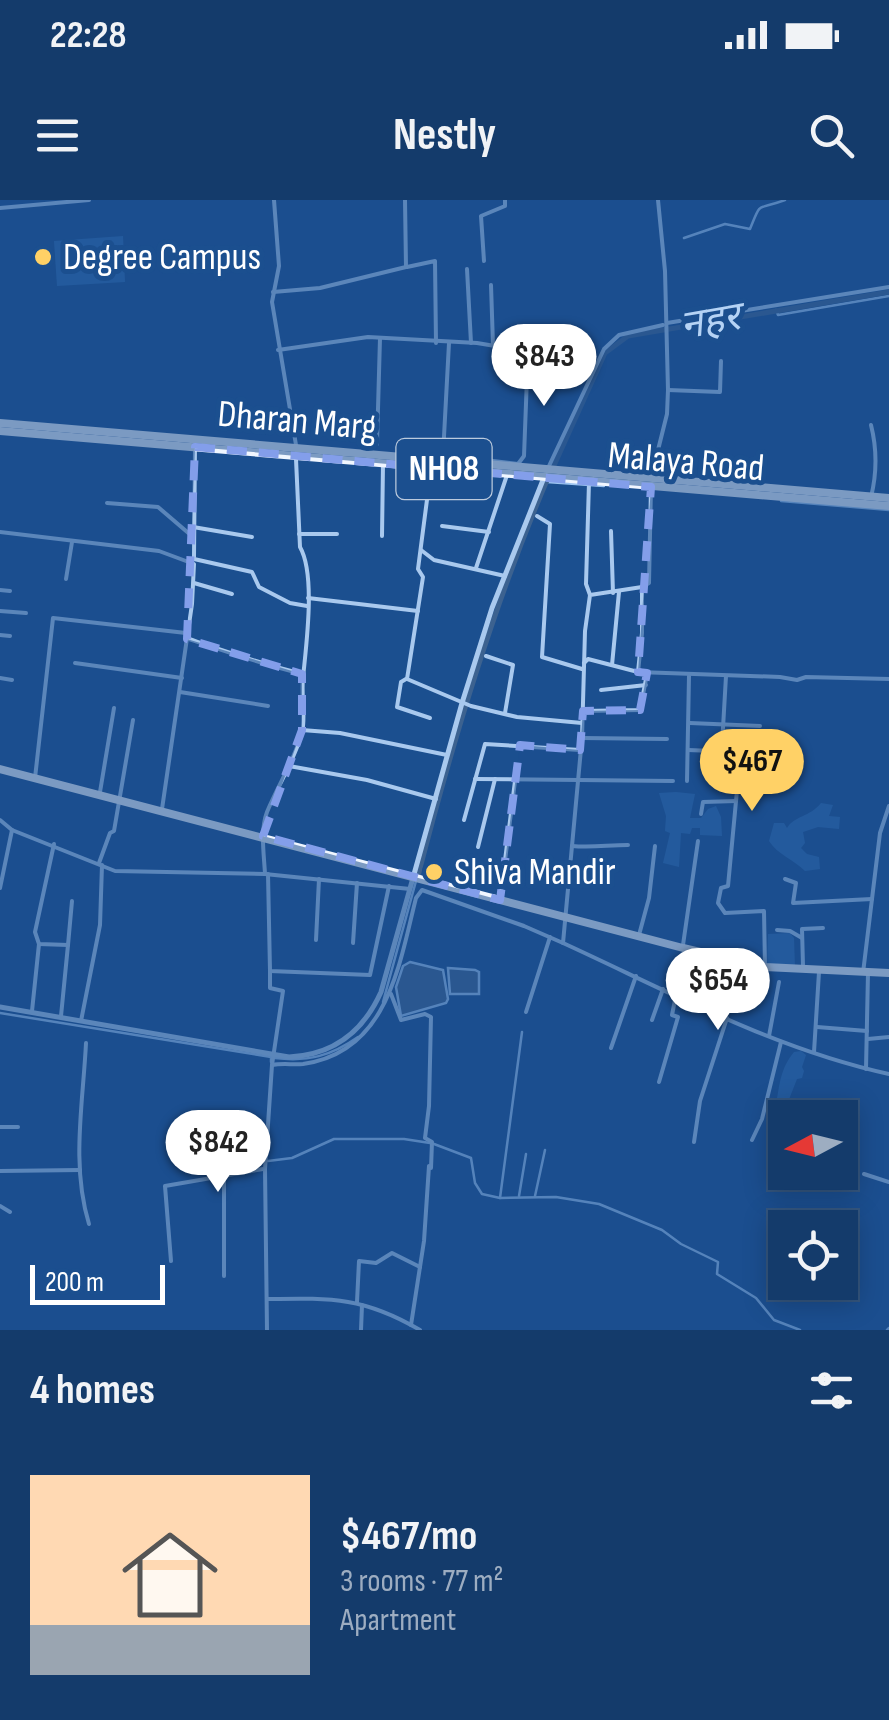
<!DOCTYPE html>
<meta charset="utf-8">
<style>
:root{--surface:#143b6b;--page:#1d4271;--text:#f1f3f6;--muted:#9dadc1;--line:#33557e;--accent:#ffd166}
body{margin:0;font-family:"Sofia Sans Condensed","Noto Sans Devanagari",sans-serif;background:var(--page);color:var(--text);height:100vh;display:flex;flex-direction:column;font-size:38px;white-space:nowrap}
*{box-sizing:border-box;margin:0}
p{font-size:32px;color:var(--muted)}
.icon{flex:none;width:55px;height:55px;fill:none;stroke:currentColor;stroke-width:2;stroke-linecap:round;stroke-linejoin:round}
.map{position:relative;height:1130px;overflow:hidden}
.panel{display:flex;flex-direction:column;background:var(--surface);flex:1}
.panel>*{flex:none}
.needle{width:65px;rotate:263deg}
.buttons{position:absolute;left:768px;top:900px;display:grid;gap:20px}
.buttons a{display:grid;place-items:center;width:90px;height:90px;border-radius:0px;background:var(--surface);box-shadow:0 5px 25px #0003,0 0 0 2px var(--line);font-size:50px}
.scale{position:absolute;left:30px;bottom:25px;width:135px;box-sizing:border-box;padding-left:10px;border:5px solid #fff;border-top:0;font-size:28px;line-height:35px;white-space:nowrap;color:#fff;-webkit-text-stroke:8px #1b4f8f;paint-order:stroke}
.price{position:absolute;translate:-50% -85px;padding:0 22px;border-radius:35px;background:#fff;color:#222;font-size:32px;line-height:65px;filter:drop-shadow(0 2px 5px #0008)}
.price::after{content:'';position:absolute;left:50%;top:60px;width:30px;height:22px;margin-left:-15px;background:inherit;clip-path:polygon(0 0,100% 0,50% 100%)}
.price.active{background:var(--accent);color:#111}
ul{padding:0;list-style:none}
li{display:flex;align-items:center;gap:30px;height:250px;padding:0 30px}
li+li{border-top:2px solid var(--line)}
li span{display:grid;place-items:center;flex:none;width:280px;height:200px;border-radius:0px;color:#555}
li>.icon{margin-inline-start:auto}
span .icon{width:120px;height:120px;fill:#fffc;stroke-width:1}
li b{font-size:42px}
h2{display:flex;justify-content:space-between;align-items:center;height:120px;padding:0 30px;font-size:42px}
.status{display:flex;justify-content:space-between;align-items:center;height:70px;padding:0 50px;background:var(--surface);direction:ltr}
.status svg{height:28px;fill:currentColor}
header{display:flex;justify-content:space-between;align-items:center;height:130px;padding:0 30px;background:var(--surface);font-size:45px;font-weight:700}
.map>svg:first-child{display:block}
.green{fill:#2e69ad}
.water{fill:#3c6290;stroke:#9cc4f0;stroke-width:2.5}
.lines{fill:none;stroke-linecap:round;stroke-linejoin:round}
.stream{stroke:#9cc4f0;stroke-width:2.5}
.canal{stroke:#3c6290;stroke-width:5}
.minor{stroke:#a9c9ee;stroke-width:4}
.tertiary{stroke:#a9c9ee;stroke-width:5}
.primary{stroke:#f0f6ff;stroke-width:8}
.marked{fill:none;stroke:#839eea;stroke-width:8;stroke-dasharray:20 12;stroke-linejoin:round}
.poi-dot{fill:#ffd166;stroke:#1b4f8f;stroke-width:4}
.labels{text-anchor:middle;dominant-baseline:central;stroke-width:10;stroke-linejoin:round;paint-order:stroke}
.shield{fill:#1b4f8f;stroke:#bbcadd;stroke-width:2.5}
.shield-label{font-size:35px;font-weight:bold;fill:#fff}
.poi-label{font-size:38px;fill:#fff;stroke:#1b4f8f;text-anchor:start}
.street-label{font-size:38px;fill:#fff;stroke:#1b4f8f}
.water-label{font-size:40px;font-style:italic;fill:#b5d3f5;stroke:#1b4f8f}
</style>
<div class="status"><b>22:28</b><svg viewBox="0 0 49 12"><path d="M0 12V9h3v3zM5 12V6h3v6zM10 12V3h3v9zM15 12V0h3v12zM26 1h20v11H26zM47 4h2v5h-2z"/></svg></div>
<header><svg class="icon" aria-label="menu" viewBox="0 0 24 24"><path d="M4 6h16M4 12h16M4 18h16"/></svg>Nestly<svg class="icon" aria-label="search" viewBox="0 0 24 24"><circle cx="10" cy="10" r="6"/><path d="M15 15l6 6"/></svg></header>
<div class="map">
<svg width="889" height="1130" viewBox="0 0 889 1130">
<rect width="100%" height="100%" fill="#1b4f8f"/>
<!-- green -->
<g class="green">
<polygon points="123,36 125,82 57,86 54,41"/>
<polygon points="676,592 695,594 690,618 701,618 708,609 716,606 721,617 722,636 700,635 700,628 692,628 690,634 681,633 679,667 663,663 670,633 665,631 666,616 659,593"/>
<path d="M821,603L833,605L829,616L840,617L839,629L818,627L803,632L805,643L801,648L807,654L819,657L820,669L805,671C794,660 777,654 769,641L774,623H784L787,628C794,616 810,617 821,603Z"/>
<polygon points="790,733 794,738 795,768 767,765 768,734"/>
<path d="M794,852L801,851L806,855L802,867L804,871L802,878L797,879L786,907L776,904C780,884 780,869 794,852Z"/>
<polygon points="785,973 785,972 825,973 813,990 790,991 782,982"/>
</g>
<!-- water -->
<g class="water">
<polygon points="410,762 443,770 448,799 446,803 401,816 396,787 403,766"/>
<polygon points="448,768 475,770 479,772 479,794 450,794"/>
</g>
<g class="lines">
<!-- stream -->
<g class="stream">
<path d="M684,38L725,24L750,29C762,0 755,11 785,0"/>
<polyline points="776,110 778,115 889,96"/>
<polyline points="547,282 604,286"/>
<polyline points="781,301 889,310"/>
<polyline points="383,802 416,681"/>
<polyline points="0,813 271,857 271,862"/>
<path d="M275,858C308,862 331,856 358,837"/>
<polyline points="434,944 471,958 475,983 482,994 500,998 556,997 599,1004 662,1030 681,1044 718,1062 717,1074 756,1098 774,1120 800,1130"/>
<polyline points="264,961 265,947"/>
<polyline points="268,961 292,958 334,939 404,939 430,943"/>
<polyline points="519,996 526,954"/>
<polyline points="535,996 545,950"/>
<polyline points="500,998 522,832"/>
<polyline points="887,1130 889,1128"/>
</g>
<!-- canal -->
<g class="canal">
<polyline points="552,270 605,153 628,136 889,92"/>
<path d="M418,676C453,541 493,406 548,278"/>
</g>
<!-- minor -->
<g class="minor">
<polyline points="274,0 279,66 272,102 296,245"/>
<polyline points="0,8 89,0"/>
<polyline points="484,61 481,16 505,6 505,0"/>
<polyline points="407,67 435,61 436,143"/>
<polyline points="467,69 471,143"/>
<polyline points="491,85 493,145"/>
<polyline points="273,92 320,88 406,67 405,0"/>
<polyline points="667,123 889,87"/>
<polyline points="449,143 443,255 518,264 524,256 528,151"/>
<polyline points="278,150 368,137 477,143 538,153 591,172"/>
<polyline points="668,190 720,192 721,161"/>
<path d="M871,225C877,249 877,273 871,297"/>
<polyline points="377,244 380,138"/>
<polyline points="549,266 604,149 619,135 663,125"/>
<polyline points="431,269 418,369 423,377 407,479 471,506 517,517 582,523"/>
<polyline points="651,278 667,214 668,190 665,71 658,0"/>
<polyline points="589,282 586,384 590,395"/>
<polyline points="107,303 158,307 193,337"/>
<polyline points="537,316 550,324 542,457 582,469"/>
<polyline points="442,326 489,332"/>
<polyline points="193,327 252,337"/>
<polyline points="611,331 613,393"/>
<polyline points="0,332 159,351 194,364 192,404 162,609"/>
<polyline points="299,334 337,334"/>
<polyline points="382,336 383,264"/>
<polyline points="421,350 434,360 505,376"/>
<polyline points="194,357 195,247"/>
<polyline points="194,359 252,372 259,387 290,403 307,406"/>
<polyline points="476,368 507,275"/>
<polyline points="66,379 72,342"/>
<polyline points="194,383 232,394"/>
<polyline points="0,390 10,391"/>
<polyline points="308,398 418,411"/>
<polyline points="0,411 26,413"/>
<polyline points="0,435 10,436"/>
<path d="M189,439C227,452 264,465 303,474"/>
<polyline points="486,456 513,465 505,513"/>
<polyline points="75,463 182,478"/>
<polyline points="584,463 588,459 638,472 780,477 797,480 806,477 889,479"/>
<polyline points="612,465 619,392"/>
<polyline points="638,472 642,433 642,387"/>
<polyline points="0,478 12,480"/>
<polyline points="406,479 401,482 397,507 430,518"/>
<polyline points="601,490 646,485"/>
<polyline points="180,492 268,506"/>
<polyline points="583,511 640,510 647,474"/>
<polyline points="690,523 760,526"/>
<polyline points="302,530 340,533 447,555"/>
<polyline points="582,538 667,539"/>
<polyline points="688,550 761,553"/>
<polyline points="289,566 367,580 436,599"/>
<polyline points="35,578 53,418 186,433"/>
<polyline points="475,579 673,581"/>
<polyline points="720,580 726,476"/>
<polyline points="738,580 728,686 721,688 718,703 725,713 764,711 765,767"/>
<polyline points="687,581 689,476"/>
<polyline points="100,592 114,508"/>
<polyline points="701,614 703,602 736,601"/>
<polyline points="0,620 12,630 115,671 265,674 410,689"/>
<polyline points="464,620 485,544 580,550"/>
<polyline points="54,644 35,732 39,744 68,745 72,701"/>
<path d="M572,646C592,648 608,645 628,645"/>
<polyline points="478,647 495,579"/>
<polyline points="99,663 110,633 114,631 133,520"/>
<path d="M265,674C264,654 260,631 267,612C278,585 294,561 302,533C306,515 301,497 303,478C306,446 316,375 300,347L296,259"/>
<polyline points="268,674 270,771 370,775 389,686"/>
<polyline points="785,679 796,683 793,703 872,699"/>
<polyline points="0,688 12,630"/>
<polyline points="500,700 515,581"/>
<polyline points="777,730 790,731 802,738"/>
<polyline points="639,735 649,698 655,646"/>
<polyline points="316,740 319,679"/>
<polyline points="353,743 357,683"/>
<path d="M563,743C670,792 774,849 889,874"/>
<polyline points="683,745 698,641"/>
<polyline points="803,766 802,729 823,728"/>
<polyline points="863,773 880,633 889,606"/>
<polyline points="391,794 401,820 425,814 431,817 429,906 425,938 432,942 431,968"/>
<polyline points="32,811 39,744"/>
<polyline points="526,812 550,737"/>
<polyline points="61,816 68,745"/>
<polyline points="652,820 663,789"/>
<polyline points="81,821 100,725 102,665"/>
<polyline points="817,827 867,831"/>
<polyline points="769,836 779,782"/>
<polyline points="868,839 889,837"/>
<path d="M86,843C83,904 71,965 89,1024"/>
<polyline points="611,848 636,776"/>
<polyline points="814,852 819,772"/>
<path d="M272,865C283,863 293,865 303,864C388,852 399,765 416,698L422,690L524,726L563,743L582,538L585,431L590,395L642,387L649,383L651,287"/>
<polyline points="866,869 868,773"/>
<polyline points="659,882 678,817 672,815 676,795"/>
<polyline points="0,927 18,927"/>
<polyline points="752,940 762,919 781,842"/>
<polyline points="694,942 700,901 727,818"/>
<polyline points="0,971 80,970"/>
<polyline points="864,974 889,982"/>
<polyline points="0,1006 10,1012"/>
<polyline points="171,1061 165,986 263,969"/>
<polyline points="224,1076 224,977"/>
<path d="M268,1099C332,1098 364,1097 420,1130"/>
<polyline points="357,1102 359,1061 376,1063 392,1053 420,1067"/>
<polyline points="411,1125 424,1041 429,966"/>
<polyline points="267,1130 265,969 272,865 283,791 270,788 270,771"/>
<polyline points="361,1130 362,1105"/>
</g>
<!-- tertiary -->
<path class="tertiary" d="M0,807L289,857C333,855 363,832 381,792L462,503L492,408L545,275"/>
<!-- primary -->
<g class="primary">
<polyline points="0,223 889,298"/>
<polyline points="0,231 889,306"/>
<polyline points="0,569 683,748 765,767 889,773"/>
</g>
</g>
<!-- marked area -->
<path d="M0 0H889V1130H0ZM195,247L651,287L638,472L647,473L640,510L583,511L580,550L520,545L500,700L263,636L302,530V474L187,439Z" fill="#1b4f8f" fill-opacity=".55" fill-rule="evenodd"/>
<path class="marked" d="M195,247L651,287L638,472L647,473L640,510L583,511L580,550L520,545L500,700L263,636L302,530V474L187,439Z"/>
<!-- markers -->
<g class="poi-dot">
<circle cx="43" cy="57" r="10"/>
<circle cx="434" cy="672" r="10"/>
</g>
<g class="labels">
<!-- shield labels -->
<rect class="shield" x="396.5" y="239" width="95" height="60" rx="8"/>
<g class="shield-label">
<text x="444" y="269">NH08</text>
</g>
<!-- poi labels -->
<g class="poi-label">
<text x="63" y="57">Degree Campus</text>
<text x="454" y="672">Shiva Mandir</text>
</g>
<!-- street labels -->
<g class="street-label">
<text transform="translate(297 221) rotate(5)">Dharan Marg</text>
<text transform="translate(686 262) rotate(5)">Malaya Road</text>
</g>
<!-- water labels -->
<g class="water-label">
<text transform="translate(710 122) rotate(-10)">नहर</text>
</g>
</g>
</svg>
<div class="buttons">
<a><svg class="needle" viewBox="-14 -14 28 28"><path d="M0-13l5 13h-10z" fill="#e53935"/><path d="M0 13l5-13h-10z" fill="#9dadc1"/></svg></a>
<a><svg class="icon" aria-label="locate" viewBox="0 0 24 24"><circle cx="12" cy="12" r="6"/><path d="M12 2v4M12 18v4M2 12h4M18 12h4"/></svg></a>
</div>
<div class="scale">200 m</div>
<b class="price" style="left:544px;top:209px">$843</b>
<b class="price active" style="left:752px;top:614px">$467</b>
<b class="price" style="left:718px;top:833px">$654</b>
<b class="price" style="left:218px;top:995px">$842</b>
</div>
<section class="panel">
<h2>4 homes<svg class="icon" aria-label="filters" viewBox="0 0 24 24"><path d="M4 7h16M4 17h16"/><circle cx="9" cy="7" r="2"/><circle cx="15" cy="17" r="2"/></svg></h2>
<ul>
<li><span style="background:linear-gradient(#ffd9b3 75%,#9aa5b1 0)"><svg class="icon" aria-label="home" viewBox="0 0 24 24"><path d="M3 11l9-7 9 7M6 9v11h12V9"/></svg></span><div><b>$467/mo</b><p>3 rooms · 77 m²</p><p>Apartment</p></div></li>
</ul>
</section>
